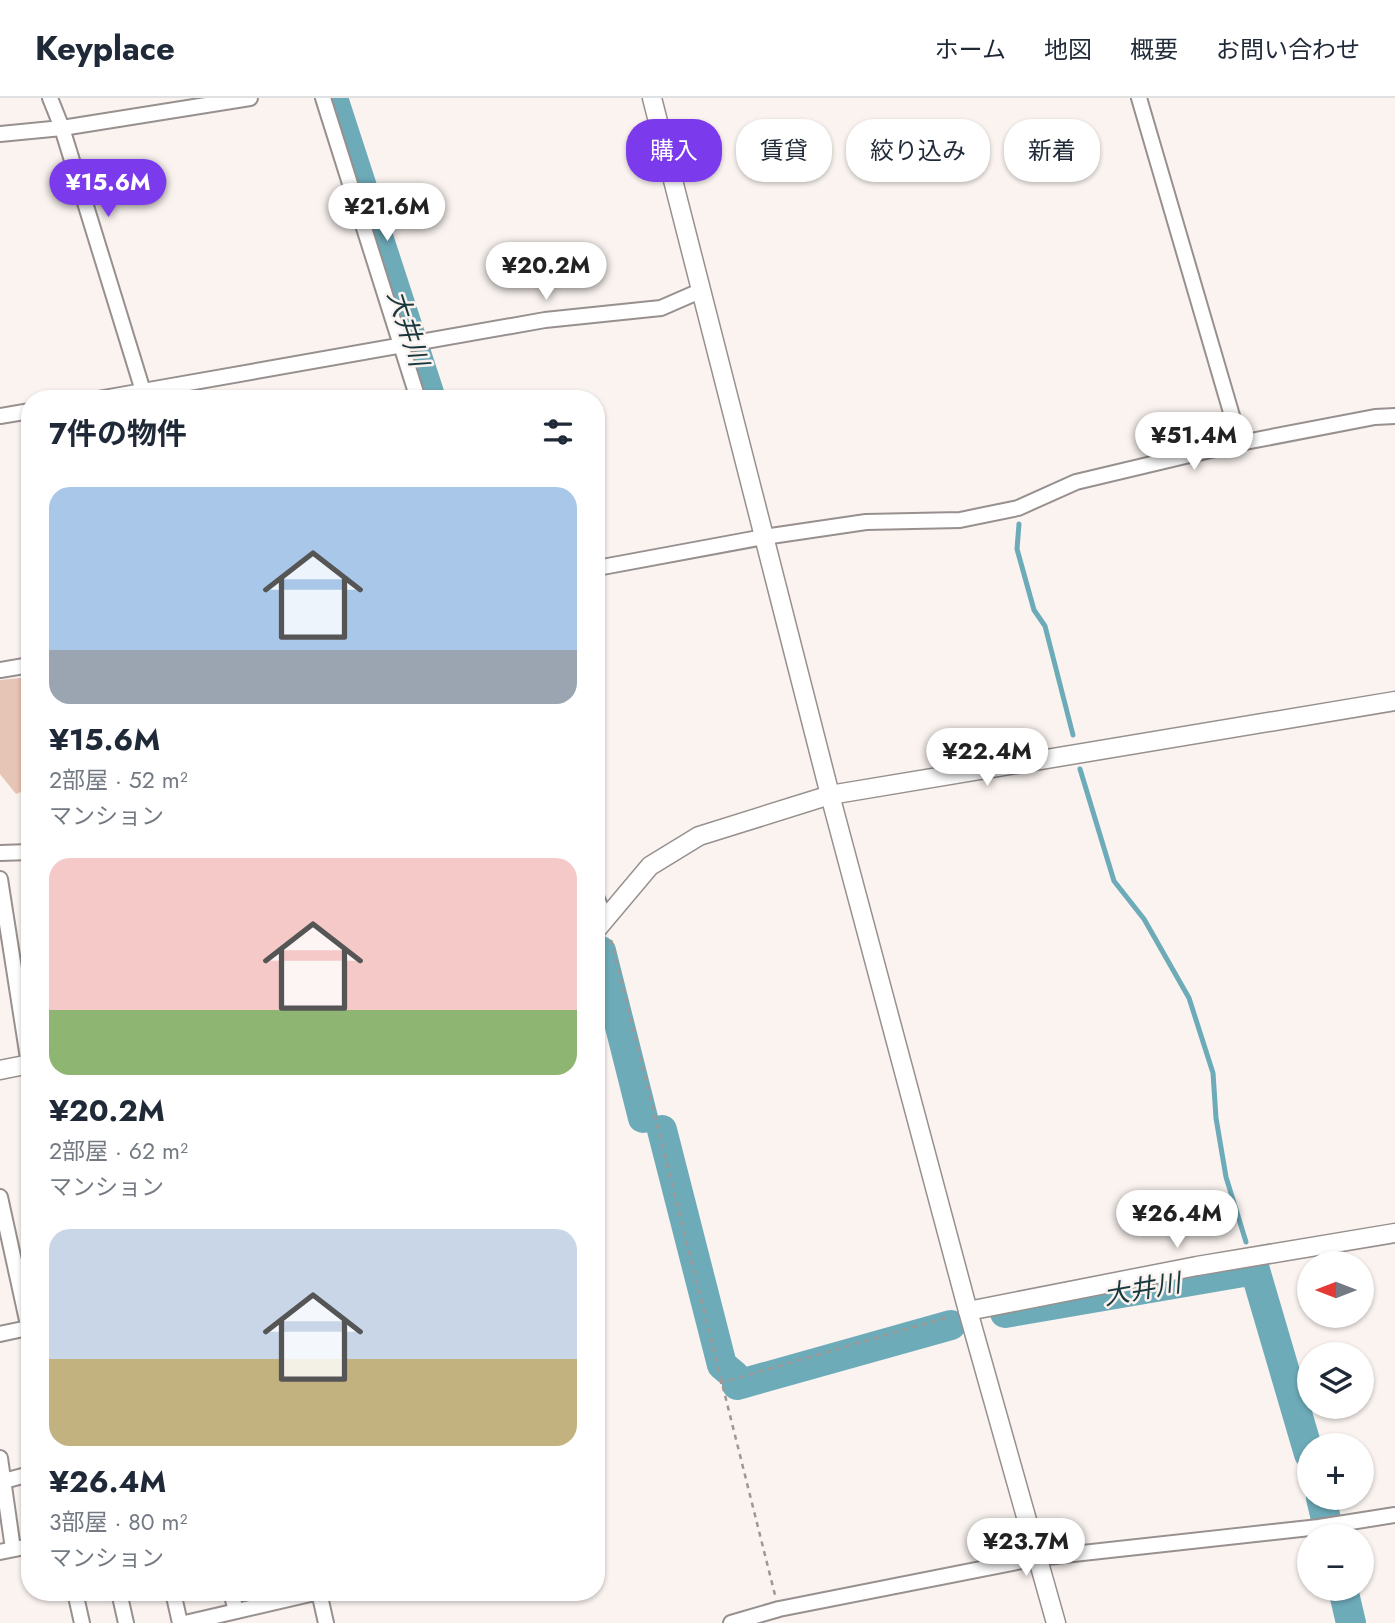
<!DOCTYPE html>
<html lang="ja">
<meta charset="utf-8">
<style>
:root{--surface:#fff;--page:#f6f6f7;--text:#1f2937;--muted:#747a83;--line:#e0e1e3;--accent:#7c3aed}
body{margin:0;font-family:Jost,"Noto Sans JP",sans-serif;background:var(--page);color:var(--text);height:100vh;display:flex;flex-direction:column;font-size:26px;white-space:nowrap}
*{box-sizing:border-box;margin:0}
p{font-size:23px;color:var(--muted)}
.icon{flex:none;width:38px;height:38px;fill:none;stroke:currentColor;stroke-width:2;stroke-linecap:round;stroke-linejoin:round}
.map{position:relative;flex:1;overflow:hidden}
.panel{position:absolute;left:21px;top:292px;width:584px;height:1211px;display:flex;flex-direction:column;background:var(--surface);border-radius:28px;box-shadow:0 2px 5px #0004}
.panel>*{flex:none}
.top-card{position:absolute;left:626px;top:21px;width:663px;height:63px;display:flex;gap:14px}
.needle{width:46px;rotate:270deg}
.fabs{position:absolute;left:1297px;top:1153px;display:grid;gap:14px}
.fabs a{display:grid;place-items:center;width:77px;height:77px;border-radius:50%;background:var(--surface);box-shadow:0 2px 5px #0004;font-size:35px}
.price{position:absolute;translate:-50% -60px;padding:0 16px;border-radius:24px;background:#fff;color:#222;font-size:23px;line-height:46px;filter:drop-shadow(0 2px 4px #0008)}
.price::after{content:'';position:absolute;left:50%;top:42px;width:21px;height:16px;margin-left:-10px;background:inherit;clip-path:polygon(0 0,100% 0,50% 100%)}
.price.selected{background:var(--accent);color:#fff}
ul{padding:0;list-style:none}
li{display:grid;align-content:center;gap:14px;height:371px;padding:0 28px}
li span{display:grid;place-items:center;height:217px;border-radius:21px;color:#555}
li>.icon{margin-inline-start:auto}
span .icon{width:126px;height:126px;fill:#fffc;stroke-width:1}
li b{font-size:30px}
h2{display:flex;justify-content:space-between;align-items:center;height:84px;padding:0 28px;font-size:30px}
.chip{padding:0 24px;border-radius:28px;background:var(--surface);box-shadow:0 2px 5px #0004;font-size:24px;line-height:63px}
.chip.selected{background:var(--accent);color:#fff}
header{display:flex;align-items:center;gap:42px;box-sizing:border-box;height:98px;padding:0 35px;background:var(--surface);border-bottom:2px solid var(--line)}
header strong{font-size:33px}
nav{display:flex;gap:38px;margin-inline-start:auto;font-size:24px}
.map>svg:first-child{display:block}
.green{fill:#e6c4b6}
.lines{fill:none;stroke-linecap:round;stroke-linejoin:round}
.stream{stroke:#6dabb9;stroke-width:5}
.river{stroke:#6dabb9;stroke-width:30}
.minor-casing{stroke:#97908e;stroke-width:18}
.tertiary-casing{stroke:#97908e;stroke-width:21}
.path{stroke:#9d9795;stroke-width:2.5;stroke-dasharray:5 5;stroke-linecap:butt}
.minor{stroke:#fff;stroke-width:14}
.tertiary{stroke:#fff;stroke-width:18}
.labels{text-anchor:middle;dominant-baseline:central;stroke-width:5;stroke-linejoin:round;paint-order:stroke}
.water-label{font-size:26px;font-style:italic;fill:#19383e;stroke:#faf3f0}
</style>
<header>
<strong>Keyplace</strong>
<nav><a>ホーム</a><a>地図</a><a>概要</a><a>お問い合わせ</a></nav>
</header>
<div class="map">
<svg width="1395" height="1525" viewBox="0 0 1395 1525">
<rect width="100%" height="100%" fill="#faf3f0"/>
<!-- green -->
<polygon class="green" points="30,579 30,698 26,692 16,696 0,676 0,582"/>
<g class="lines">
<!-- stream -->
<g class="stream">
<polyline points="1019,426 1017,451 1034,512 1045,528 1073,637"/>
<polyline points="1080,671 1114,783 1144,821 1189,900 1213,975 1216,1020 1226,1079 1246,1144"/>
</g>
<!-- river -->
<g class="river">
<polyline points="333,0 431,301"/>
<polyline points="601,853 643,1020"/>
<polyline points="662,1032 722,1267 734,1277"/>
<polyline points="1005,1215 1255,1172 1309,1356"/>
<polyline points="737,1287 951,1227"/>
<polyline points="1321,1400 1330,1438"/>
<polyline points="1343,1491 1351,1525"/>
</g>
<defs>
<g id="minor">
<polyline points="323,0 418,301"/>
<polyline points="0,36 62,30 50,0"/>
<polyline points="98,301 143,293 62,30 250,0"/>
<polyline points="145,301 143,293 545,222 661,210 700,193"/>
<polyline points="0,318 30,313"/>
<polyline points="1240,345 1375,319 1395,318"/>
<polyline points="597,470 764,439 866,424 960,422 1018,410 1076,384 1240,345 1139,0"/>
<polyline points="0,572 30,567"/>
<polyline points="0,755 30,754"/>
<polyline points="0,781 30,973"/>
<polyline points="597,801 605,819"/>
<polyline points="0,1099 30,1236"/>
<polyline points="0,1236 28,1230"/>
<polyline points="0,1360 13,1451"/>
<polyline points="0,1384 30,1376"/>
<polyline points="0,1454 30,1448"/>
<polyline points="75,1494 82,1525"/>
<polyline points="119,1494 126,1525"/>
<polyline points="173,1494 180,1525"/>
<polyline points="231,1494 236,1513"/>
<polyline points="185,1525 319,1494 326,1525"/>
<polyline points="731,1525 779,1511 1037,1460 1319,1429 1395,1417"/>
</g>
<g id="tertiary">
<polyline points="652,0 830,697 968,1213 1056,1525"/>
<polyline points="597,831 650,768 699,738 830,697 1395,603"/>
<polyline points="0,972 30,966"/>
<polyline points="968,1213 1197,1168 1395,1135"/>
</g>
</defs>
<!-- minor casing -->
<use href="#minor" class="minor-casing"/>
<!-- tertiary casing -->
<use href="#tertiary" class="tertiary-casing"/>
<!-- path -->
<g class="path">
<polyline points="611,842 775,1497"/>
<polyline points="720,1285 952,1218"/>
</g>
<!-- minor -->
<use href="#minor" class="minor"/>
<!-- tertiary -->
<use href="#tertiary" class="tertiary"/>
</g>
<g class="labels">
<!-- water labels -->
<g class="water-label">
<text transform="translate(408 230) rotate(72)">大井川</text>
<text transform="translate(1142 1191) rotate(-10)">大井川</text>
</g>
</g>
</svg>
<div class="fabs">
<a><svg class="needle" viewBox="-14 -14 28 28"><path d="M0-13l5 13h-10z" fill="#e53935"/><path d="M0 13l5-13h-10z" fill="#747a83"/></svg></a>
<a><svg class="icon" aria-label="layers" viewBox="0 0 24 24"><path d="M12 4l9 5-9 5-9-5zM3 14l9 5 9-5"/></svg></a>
<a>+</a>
<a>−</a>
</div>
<b class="price selected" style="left:108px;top:121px">¥15.6M</b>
<b class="price" style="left:387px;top:145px">¥21.6M</b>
<b class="price" style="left:546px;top:204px">¥20.2M</b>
<b class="price" style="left:1194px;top:374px">¥51.4M</b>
<b class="price" style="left:987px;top:690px">¥22.4M</b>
<b class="price" style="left:1177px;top:1152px">¥26.4M</b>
<b class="price" style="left:1026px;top:1480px">¥23.7M</b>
<div class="top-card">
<a class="chip selected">購入</a>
<a class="chip">賃貸</a>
<a class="chip">絞り込み</a>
<a class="chip">新着</a>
</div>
<section class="panel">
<h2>7件の物件<svg class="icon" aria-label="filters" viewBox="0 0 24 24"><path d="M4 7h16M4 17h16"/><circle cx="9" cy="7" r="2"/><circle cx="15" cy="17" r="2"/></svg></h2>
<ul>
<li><span style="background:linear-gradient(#a9c7e8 75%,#9aa5b1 0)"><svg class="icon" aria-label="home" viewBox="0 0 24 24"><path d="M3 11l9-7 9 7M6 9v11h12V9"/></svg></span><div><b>¥15.6M</b><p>2部屋 · 52 m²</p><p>マンション</p></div></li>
<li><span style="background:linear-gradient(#f6c9c9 70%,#8fb573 0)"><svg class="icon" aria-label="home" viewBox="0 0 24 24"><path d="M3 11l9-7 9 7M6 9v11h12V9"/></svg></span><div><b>¥20.2M</b><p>2部屋 · 62 m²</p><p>マンション</p></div></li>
<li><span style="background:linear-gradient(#c9d6e8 60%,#c2b280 0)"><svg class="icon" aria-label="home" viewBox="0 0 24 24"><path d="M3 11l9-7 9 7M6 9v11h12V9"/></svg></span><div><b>¥26.4M</b><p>3部屋 · 80 m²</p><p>マンション</p></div></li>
</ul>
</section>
</div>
